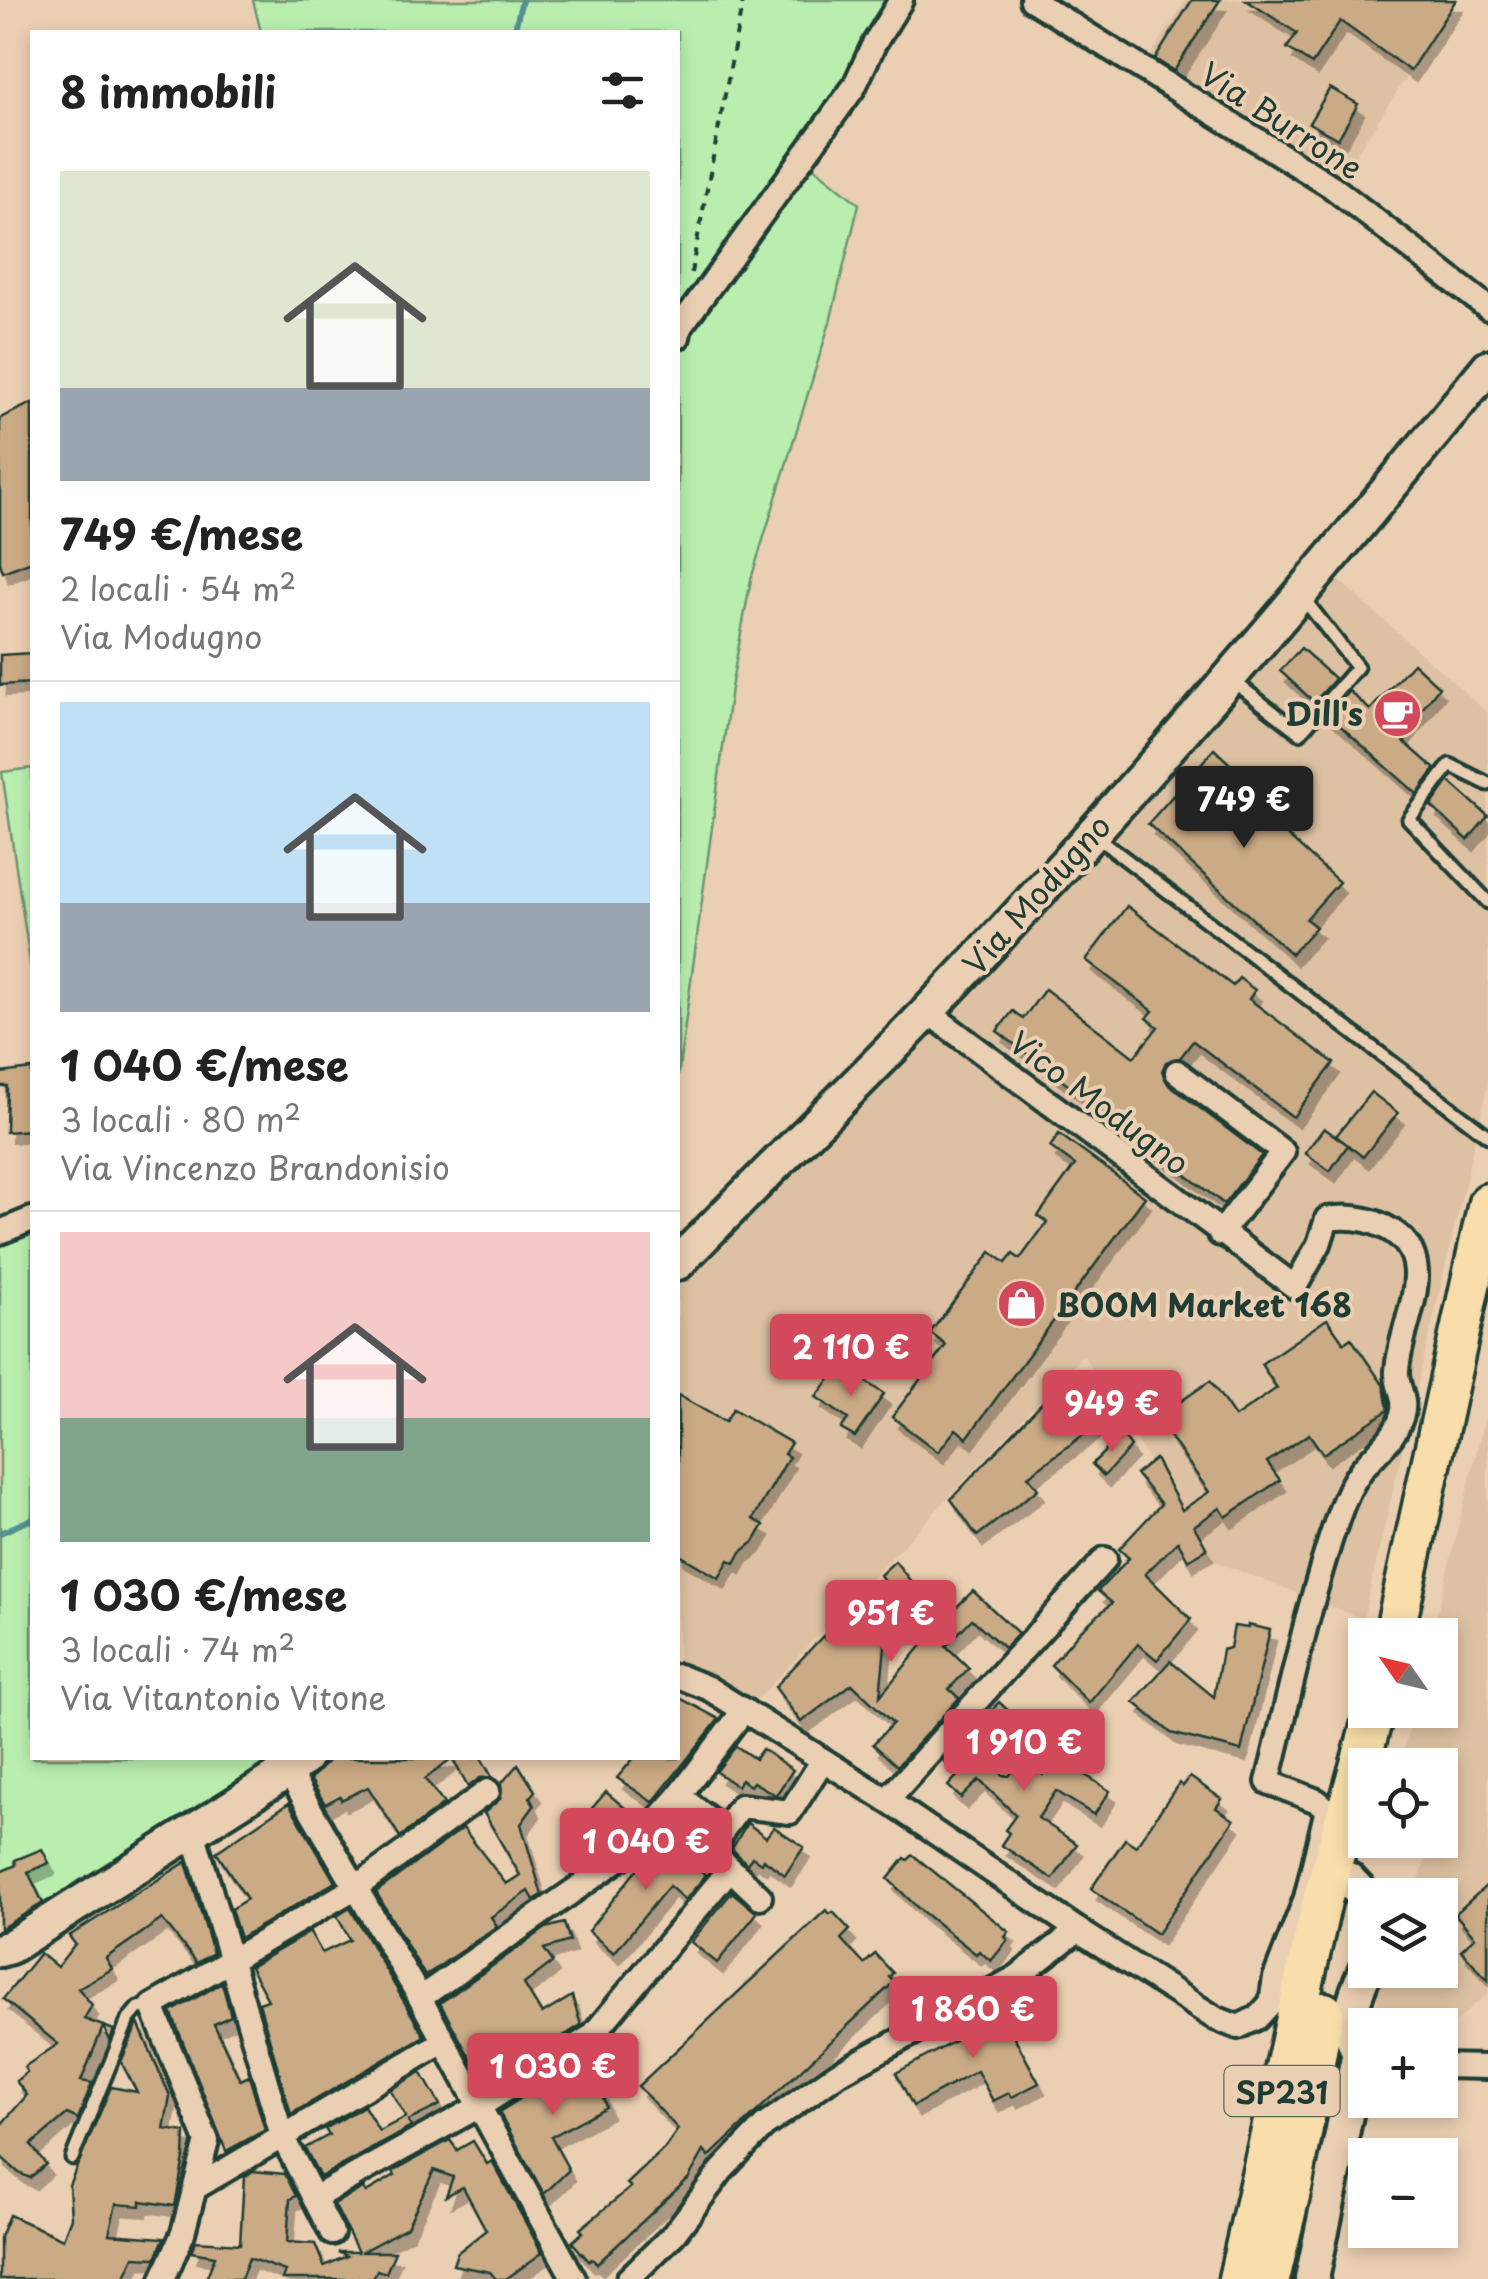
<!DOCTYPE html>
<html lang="it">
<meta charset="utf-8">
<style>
:root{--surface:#fff;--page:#f2f2f2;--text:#222;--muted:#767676;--line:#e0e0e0;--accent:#d1495b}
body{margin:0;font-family:"Playpen Sans",sans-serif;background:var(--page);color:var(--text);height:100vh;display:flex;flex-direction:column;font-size:38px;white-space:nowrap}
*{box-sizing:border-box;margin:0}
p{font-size:32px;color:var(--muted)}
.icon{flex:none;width:55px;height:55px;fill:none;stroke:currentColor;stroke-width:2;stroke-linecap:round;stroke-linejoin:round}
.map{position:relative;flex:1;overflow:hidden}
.details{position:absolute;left:30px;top:30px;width:650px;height:1730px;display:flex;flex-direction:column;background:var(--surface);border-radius:0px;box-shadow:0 5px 15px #0003}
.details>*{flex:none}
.needle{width:65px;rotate:304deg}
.tools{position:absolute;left:1348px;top:1618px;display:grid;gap:20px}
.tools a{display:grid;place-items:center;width:110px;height:110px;border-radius:0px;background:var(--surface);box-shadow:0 5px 15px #0003;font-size:50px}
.price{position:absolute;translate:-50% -85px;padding:0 22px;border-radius:10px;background:var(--accent);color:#fff;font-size:32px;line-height:65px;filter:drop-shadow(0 2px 5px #0008)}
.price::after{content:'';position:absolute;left:50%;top:60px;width:30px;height:22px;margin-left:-15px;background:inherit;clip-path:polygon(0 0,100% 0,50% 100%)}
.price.selected{background:#222;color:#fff}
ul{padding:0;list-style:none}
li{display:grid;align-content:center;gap:20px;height:530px;padding:0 30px}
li+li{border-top:2px solid var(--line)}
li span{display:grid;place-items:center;height:310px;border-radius:0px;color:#555}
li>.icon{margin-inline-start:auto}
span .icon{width:180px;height:180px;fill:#fffc;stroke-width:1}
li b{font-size:42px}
h2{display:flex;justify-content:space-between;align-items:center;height:120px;padding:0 30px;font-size:42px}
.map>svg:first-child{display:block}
.built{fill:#ddc1a2}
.green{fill:#baeeaf;stroke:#6c9672;stroke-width:2.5}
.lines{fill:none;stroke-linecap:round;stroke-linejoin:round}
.stream{stroke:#53908f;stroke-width:6}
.building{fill:#cbab85;stroke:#1f3d34;stroke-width:2.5;filter:url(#shadow)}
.lane-casing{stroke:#1f3d34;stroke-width:19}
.street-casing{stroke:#1f3d34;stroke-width:30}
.secondary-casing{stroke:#1f3d34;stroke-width:40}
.primary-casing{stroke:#1f3d34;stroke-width:45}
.path{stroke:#1f3d34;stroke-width:4;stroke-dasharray:8 8;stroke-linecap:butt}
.lane{stroke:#ebcfb2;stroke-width:11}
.street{stroke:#ebcfb2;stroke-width:22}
.secondary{stroke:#ebcfb2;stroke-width:32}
.primary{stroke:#f9deab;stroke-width:38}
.labels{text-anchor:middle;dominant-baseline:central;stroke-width:8;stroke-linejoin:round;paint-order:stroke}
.shield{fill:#ebcfb2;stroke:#5c695a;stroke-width:2.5}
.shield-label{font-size:30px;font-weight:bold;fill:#1f3d34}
.street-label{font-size:32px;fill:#1f3d34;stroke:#ebcfb2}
.poi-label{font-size:32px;font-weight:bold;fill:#1f3d34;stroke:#ebcfb2;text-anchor:end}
</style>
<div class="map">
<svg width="1488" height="2279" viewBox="0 0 1488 2279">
<defs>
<filter id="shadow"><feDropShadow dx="6" dy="11" stdDeviation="0" flood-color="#0004"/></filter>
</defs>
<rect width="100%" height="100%" fill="#ebcfb2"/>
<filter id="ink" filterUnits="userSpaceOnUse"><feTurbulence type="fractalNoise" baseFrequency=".01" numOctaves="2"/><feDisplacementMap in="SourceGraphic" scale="20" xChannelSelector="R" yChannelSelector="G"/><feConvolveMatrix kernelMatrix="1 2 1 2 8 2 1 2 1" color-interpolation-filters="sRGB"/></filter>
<g filter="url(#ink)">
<!-- built -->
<g class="built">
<polygon points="1186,0 1457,0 1339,180 1147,61"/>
<polygon points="1316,560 1488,713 1488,1084 1363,1619 1212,1560 1083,1355 757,1700 678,1665 678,1246 1089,818"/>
<polygon points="1488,1405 1488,1993 1440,2036 1440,2025 1372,2025 1383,1970 1440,1970 1440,1895 1413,1895 1429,1852 1420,1840 1440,1840 1440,1765 1400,1765 1413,1710 1440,1710 1440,1635 1432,1635"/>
</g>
<!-- green -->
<g class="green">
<polygon points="253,0 903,0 806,161 859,204 830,322 751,579 731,688 678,1076 678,32 261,32"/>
<polygon points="32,768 32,976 2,772"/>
<polygon points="32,1235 32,1758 300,1758 73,1903 0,1929 0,1245"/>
</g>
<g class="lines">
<!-- stream -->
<g class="stream">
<polyline points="514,32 522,0"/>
<polyline points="0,1533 32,1519"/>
</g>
</g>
<!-- building -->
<g class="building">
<polygon points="1192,0 1220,0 1174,71 1155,59"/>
<polygon points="1246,0 1456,0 1410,71 1340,21 1312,64 1287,48 1297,33"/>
<polygon points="1330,88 1358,104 1338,139 1309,123"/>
<polygon points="32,403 32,561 3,572 0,563 0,418"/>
<polygon points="1301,648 1335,679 1314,702 1280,671"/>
<polygon points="32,653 32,683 0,685 0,655"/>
<polygon points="1413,663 1439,687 1400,738 1435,769 1417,794 1328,715 1349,691 1370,710"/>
<polygon points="1214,749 1257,789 1248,800 1339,882 1306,919 1316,927 1291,954 1148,824"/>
<polygon points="1449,781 1488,816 1468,840 1431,806"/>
<polygon points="1127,906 1233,986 1239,978 1255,990 1249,999 1334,1063 1293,1117 1193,1041 1180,1058 1166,1062 1162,1071 1168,1084 1262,1155 1224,1204 997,1031 1013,1011 1023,1019 1045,989 1134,1057 1158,1027 1147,1018 1153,1011 1086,960"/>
<polygon points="32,1069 30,1130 6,1132 7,1086 0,1086 0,1073"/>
<polygon points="1371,1092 1398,1113 1363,1157 1336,1136"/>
<polygon points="1324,1128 1348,1145 1330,1171 1305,1153"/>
<polygon points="1059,1134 1145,1197 967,1438 956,1429 938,1452 892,1417 946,1345 930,1333 991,1252 1006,1263 1013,1254 1020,1259 1047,1222 1038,1216 1075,1165 1050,1147"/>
<polygon points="1327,1319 1344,1343 1351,1338 1384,1386 1388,1410 1323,1454 1309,1434 1267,1462 1280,1480 1226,1517 1220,1508 1194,1526 1207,1549 1188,1560 1178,1541 1145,1574 1191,1619 1157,1660 1138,1644 1089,1703 1051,1665 1081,1630 1112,1603 1098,1591 1129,1558 1119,1549 1161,1504 1136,1474 1155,1459 1182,1510 1209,1492 1157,1418 1210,1381 1235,1417 1277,1388 1261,1364"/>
<polygon points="841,1365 884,1394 855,1437 841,1429 848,1419 816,1397"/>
<polygon points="1069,1374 1105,1419 1028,1476 1038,1489 977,1536 951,1499"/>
<polygon points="678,1395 725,1422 733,1409 791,1443 784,1454 789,1457 753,1519 764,1525 754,1542 741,1552 735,1563 729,1560 719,1578 678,1554"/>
<polygon points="1122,1434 1131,1447 1104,1476 1092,1464"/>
<polygon points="895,1561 929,1605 886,1637 880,1696 942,1621 973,1591 1018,1633 1004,1648 972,1619 946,1646 969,1668 949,1689 959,1698 897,1766 873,1744 893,1723 852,1684 801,1722 775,1687 823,1636 826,1640 891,1591 880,1575"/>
<polygon points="1248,1625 1270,1630 1241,1751 1171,1733 1134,1702 1170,1661 1214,1697 1222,1650 1230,1648 1234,1626 1248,1628"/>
<polygon points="678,1697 719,1719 653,1802 617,1778 634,1758 678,1758"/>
<polygon points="999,1702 1014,1716 981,1753 1003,1775 1009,1776 1023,1759 1043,1775 1056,1756 1110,1791 1094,1815 1056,1791 1038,1818 1077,1844 1053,1879 1001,1845 1009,1833 1005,1830 1016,1815 979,1780 961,1798 948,1786 959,1774 944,1761"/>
<polygon points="736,1746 755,1759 762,1749 793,1770 776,1795 753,1782 750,1786 741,1779 737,1786 716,1772"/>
<polygon points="331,1758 481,1758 492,1777 480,1778 468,1787 452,1758 425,1779 444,1804 400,1837 368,1787 341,1800 340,1796 325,1804 310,1779"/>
<polygon points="518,1764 535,1791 530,1797 534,1806 521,1824 542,1895 534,1900 529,1891 491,1917 497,1926 425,1976 376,1892 463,1828 506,1884 520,1875 484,1813 501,1798 501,1784"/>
<polygon points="1190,1777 1222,1799 1216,1808 1234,1820 1157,1934 1091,1889 1125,1839 1136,1846 1179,1783 1183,1786"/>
<polygon points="606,1792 638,1819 612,1846 581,1821"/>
<polygon points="289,1803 335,1882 240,1938 231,1909 247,1899 216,1852"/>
<polygon points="747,1823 766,1837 774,1827 804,1847 785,1875 763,1859 761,1863 752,1857 747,1864 732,1849"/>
<polygon points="662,1838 706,1875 685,1900 669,1886 614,1953 588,1931"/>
<polygon points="42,1849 49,1863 28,1872 43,1903 0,1929 0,1872 16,1865 15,1860"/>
<polygon points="913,1855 1009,1932 1005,1937 1008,1940 991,1961 979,1951 976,1954 919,1909 888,1879 905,1858 908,1860"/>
<polygon points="186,1862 213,1953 197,1963 162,1919 106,1958 112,1969 78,1988 92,2005 84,2019 114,2030 110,2040 103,2027 81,2081 92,2083 78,2119 67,2114 31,2145 46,2164 30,2178 19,2173 0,2156 0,2126 27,2095 16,2081 27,2072 24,2067 58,2044 3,1999 40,1953 57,1967 75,1944 69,1936"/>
<polygon points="1488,1884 1488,1980 1461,1950 1475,1937 1455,1914"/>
<polygon points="732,1892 757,1913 717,1963 691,1942"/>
<polygon points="350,1908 424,2036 291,2114 259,2003 268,2000 250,1967 310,1932 322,1953 350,1940 337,1916"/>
<polygon points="826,1910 830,1914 833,1912 850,1930 841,1939 864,1964 875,1954 893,1973 889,1977 894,1982 709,2157 704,2151 688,2179 597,2264 592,2259 589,2261 572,2242 583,2232 580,2229 631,2187 627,2184 665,2148 678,2129 638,2086"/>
<polygon points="564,1923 570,1941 544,1949 553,1962 524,1984 542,2014 572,1996 581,2025 485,2085 440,2003 546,1928"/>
<polygon points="222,1983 231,2016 214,2024 240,2080 249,2076 265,2130 226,2151 171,2012"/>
<polygon points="997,2005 1039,2083 1012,2097 1009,2093 993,2101 977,2071 913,2106 896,2073 962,2037 957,2026"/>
<polygon points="138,2023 170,2096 164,2129 185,2132 184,2158 175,2206 141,2201 141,2206 116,2204 109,2234 164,2238 156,2258 134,2257 124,2279 0,2279 0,2237 9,2215 63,2239 71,2218 69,2185 111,2087 137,2092 121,2062"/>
<polygon points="590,2055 606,2107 551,2137 569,2170 544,2194 499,2112"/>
<polygon points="421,2072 440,2105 408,2121 411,2127 320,2177 305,2148 329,2135 325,2129 364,2106 379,2131 406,2117 390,2090"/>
<polygon points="450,2140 457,2150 473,2141 487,2164 492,2161 542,2253 506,2279 496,2279 490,2272 453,2265 457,2253 486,2230 463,2187 446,2196 453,2177 434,2170 407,2227 361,2252 395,2252 386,2273 377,2270 373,2279 282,2279 285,2271 249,2258 241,2279 206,2279 215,2256 191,2252 196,2241 240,2244 244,2177 253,2171 285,2174 296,2196 290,2199 287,2242 315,2244 324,2266 347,2256 338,2252 358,2252 334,2204 363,2188 366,2192 395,2175 393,2171"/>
</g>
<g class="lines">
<defs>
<g id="lane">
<polyline points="1232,680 1300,733 1357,667 1303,598"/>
<polyline points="1488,784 1450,765 1409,819 1488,902"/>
<polyline points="1094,835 1488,1136"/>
<polyline points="72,2158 128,2020 138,2008 152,2006"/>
</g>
<g id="street">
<polyline points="1032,0 1331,186 1488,308"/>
<polyline points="678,337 680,327 854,87 874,44 901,0"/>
<polyline points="1177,1072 1283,1152 1220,1234"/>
<polyline points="0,1232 32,1219"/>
<path d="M678,1676L708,1688L887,1800L1078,1930L1215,2018L1238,2027L1257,2018L1271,2003L1275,1978L1306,1898L1327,1809L1317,1801L1268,1782C1290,1693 1308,1603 1338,1517C1343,1502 1352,1482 1362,1469C1377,1451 1395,1439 1402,1415C1407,1398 1396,1387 1397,1371C1400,1321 1445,1257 1385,1227C1366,1217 1347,1216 1327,1219L1319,1244L1295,1287L928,1012"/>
<polyline points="288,1771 420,1998 574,2279"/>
<polyline points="679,1796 723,1830 714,1853 760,1897"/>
<polyline points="887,1800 1105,1559"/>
<polyline points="723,1830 741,1806 790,1812 823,1760"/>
<polyline points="193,1831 282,2136 332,2233"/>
<polyline points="420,1998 629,1852 679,1796 744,1710"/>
<polyline points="1440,2066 1488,2067"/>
<polyline points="195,2188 443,2042"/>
<polyline points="314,2198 480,2106 592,2036 730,1869"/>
<polyline points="163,2279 183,2233 207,2141 152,2006 355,1888 488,1791"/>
<polyline points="628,2279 674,2234 722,2170 764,2126 837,2074 1017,1977 1078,1930"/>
</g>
<g id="secondary">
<path d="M678,1263C760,1178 846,1097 928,1011C1125,805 1309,588 1488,367"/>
<polyline points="1348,1879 1365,1897"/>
<polyline points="0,1950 10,1947 288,1771 305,1758"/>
<path d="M1312,2279L1359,2052C1343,2026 1354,1996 1366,1970"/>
</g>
<g id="primary">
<polyline points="1394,1635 1488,1203"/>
<polyline points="1238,2279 1322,1901 1375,1710"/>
<polyline points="1270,2279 1293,2183 1324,2012"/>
</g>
</defs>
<!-- lane casing -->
<use href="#lane" class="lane-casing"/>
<!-- street casing -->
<use href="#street" class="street-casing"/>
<!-- secondary casing -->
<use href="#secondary" class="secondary-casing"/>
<!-- primary casing -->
<use href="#primary" class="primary-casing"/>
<!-- path -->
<polyline class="path" points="691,273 743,0"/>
<!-- lane -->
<use href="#lane" class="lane"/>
<!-- street -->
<use href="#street" class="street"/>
<!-- secondary -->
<use href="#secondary" class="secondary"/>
<!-- primary -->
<use href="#primary" class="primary"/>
</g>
</g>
<!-- icons -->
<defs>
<symbol id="cafe-disc" viewBox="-11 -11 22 22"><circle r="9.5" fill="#d1495b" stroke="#ebcfb2"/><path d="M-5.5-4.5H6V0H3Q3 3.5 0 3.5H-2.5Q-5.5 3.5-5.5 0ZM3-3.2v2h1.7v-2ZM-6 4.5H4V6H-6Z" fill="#fff"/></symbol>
<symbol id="shop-disc" viewBox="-11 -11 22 22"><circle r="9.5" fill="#d1495b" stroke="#ebcfb2"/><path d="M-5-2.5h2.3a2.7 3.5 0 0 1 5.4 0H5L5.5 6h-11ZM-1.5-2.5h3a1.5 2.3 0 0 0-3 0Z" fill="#fff"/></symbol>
</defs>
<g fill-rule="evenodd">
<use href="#cafe-disc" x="1370" y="686" width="55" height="55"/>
<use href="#shop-disc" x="994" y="1276" width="55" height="55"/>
</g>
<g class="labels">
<!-- shield labels -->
<rect class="shield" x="1224.5" y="2066" width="115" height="50" rx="8"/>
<g class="shield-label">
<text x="1282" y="2091">SP231</text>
</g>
<!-- street labels -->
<g class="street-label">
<text transform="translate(1282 120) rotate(33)">Via Burrone</text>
<text transform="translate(1036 894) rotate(-48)">Via Modugno</text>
<text transform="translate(1100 1102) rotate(37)">Vico Modugno</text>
</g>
<!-- poi labels -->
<g class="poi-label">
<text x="1363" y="713">Dill's</text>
<text x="1056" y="1304" text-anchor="start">BOOM Market 168</text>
</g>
</g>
</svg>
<div class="tools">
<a><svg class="needle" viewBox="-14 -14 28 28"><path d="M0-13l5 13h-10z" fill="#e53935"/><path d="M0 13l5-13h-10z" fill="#767676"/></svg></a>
<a><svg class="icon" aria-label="locate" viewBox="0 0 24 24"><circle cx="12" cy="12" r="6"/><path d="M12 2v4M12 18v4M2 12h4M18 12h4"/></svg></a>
<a><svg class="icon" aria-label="layers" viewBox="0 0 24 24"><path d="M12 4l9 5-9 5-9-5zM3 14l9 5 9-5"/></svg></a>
<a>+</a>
<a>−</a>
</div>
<b class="price selected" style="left:1244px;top:851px">749 €</b>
<b class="price" style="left:851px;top:1399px">2 110 €</b>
<b class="price" style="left:1112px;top:1455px">949 €</b>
<b class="price" style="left:891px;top:1665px">951 €</b>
<b class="price" style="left:1024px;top:1794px">1 910 €</b>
<b class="price" style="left:646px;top:1893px">1 040 €</b>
<b class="price" style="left:973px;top:2061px">1 860 €</b>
<b class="price" style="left:553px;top:2118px">1 030 €</b>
<section class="details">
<h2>8 immobili<svg class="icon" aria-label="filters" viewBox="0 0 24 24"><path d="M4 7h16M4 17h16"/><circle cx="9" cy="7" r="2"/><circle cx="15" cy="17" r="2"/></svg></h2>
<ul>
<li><span style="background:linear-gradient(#dfe7d0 70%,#9aa5b1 0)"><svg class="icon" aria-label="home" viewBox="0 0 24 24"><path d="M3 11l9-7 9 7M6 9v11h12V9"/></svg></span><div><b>749 €/mese</b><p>2 locali · 54 m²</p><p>Via Modugno</p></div></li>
<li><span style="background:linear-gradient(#bfe0f5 65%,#9aa5b1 0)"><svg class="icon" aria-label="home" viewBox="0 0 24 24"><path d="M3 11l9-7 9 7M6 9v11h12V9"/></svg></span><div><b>1 040 €/mese</b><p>3 locali · 80 m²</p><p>Via Vincenzo Brandonisio</p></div></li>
<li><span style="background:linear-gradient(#f6c9c9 60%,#7fa58c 0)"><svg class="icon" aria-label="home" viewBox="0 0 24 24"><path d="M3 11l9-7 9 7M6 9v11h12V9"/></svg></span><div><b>1 030 €/mese</b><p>3 locali · 74 m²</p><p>Via Vitantonio Vitone</p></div></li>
</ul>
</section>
</div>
